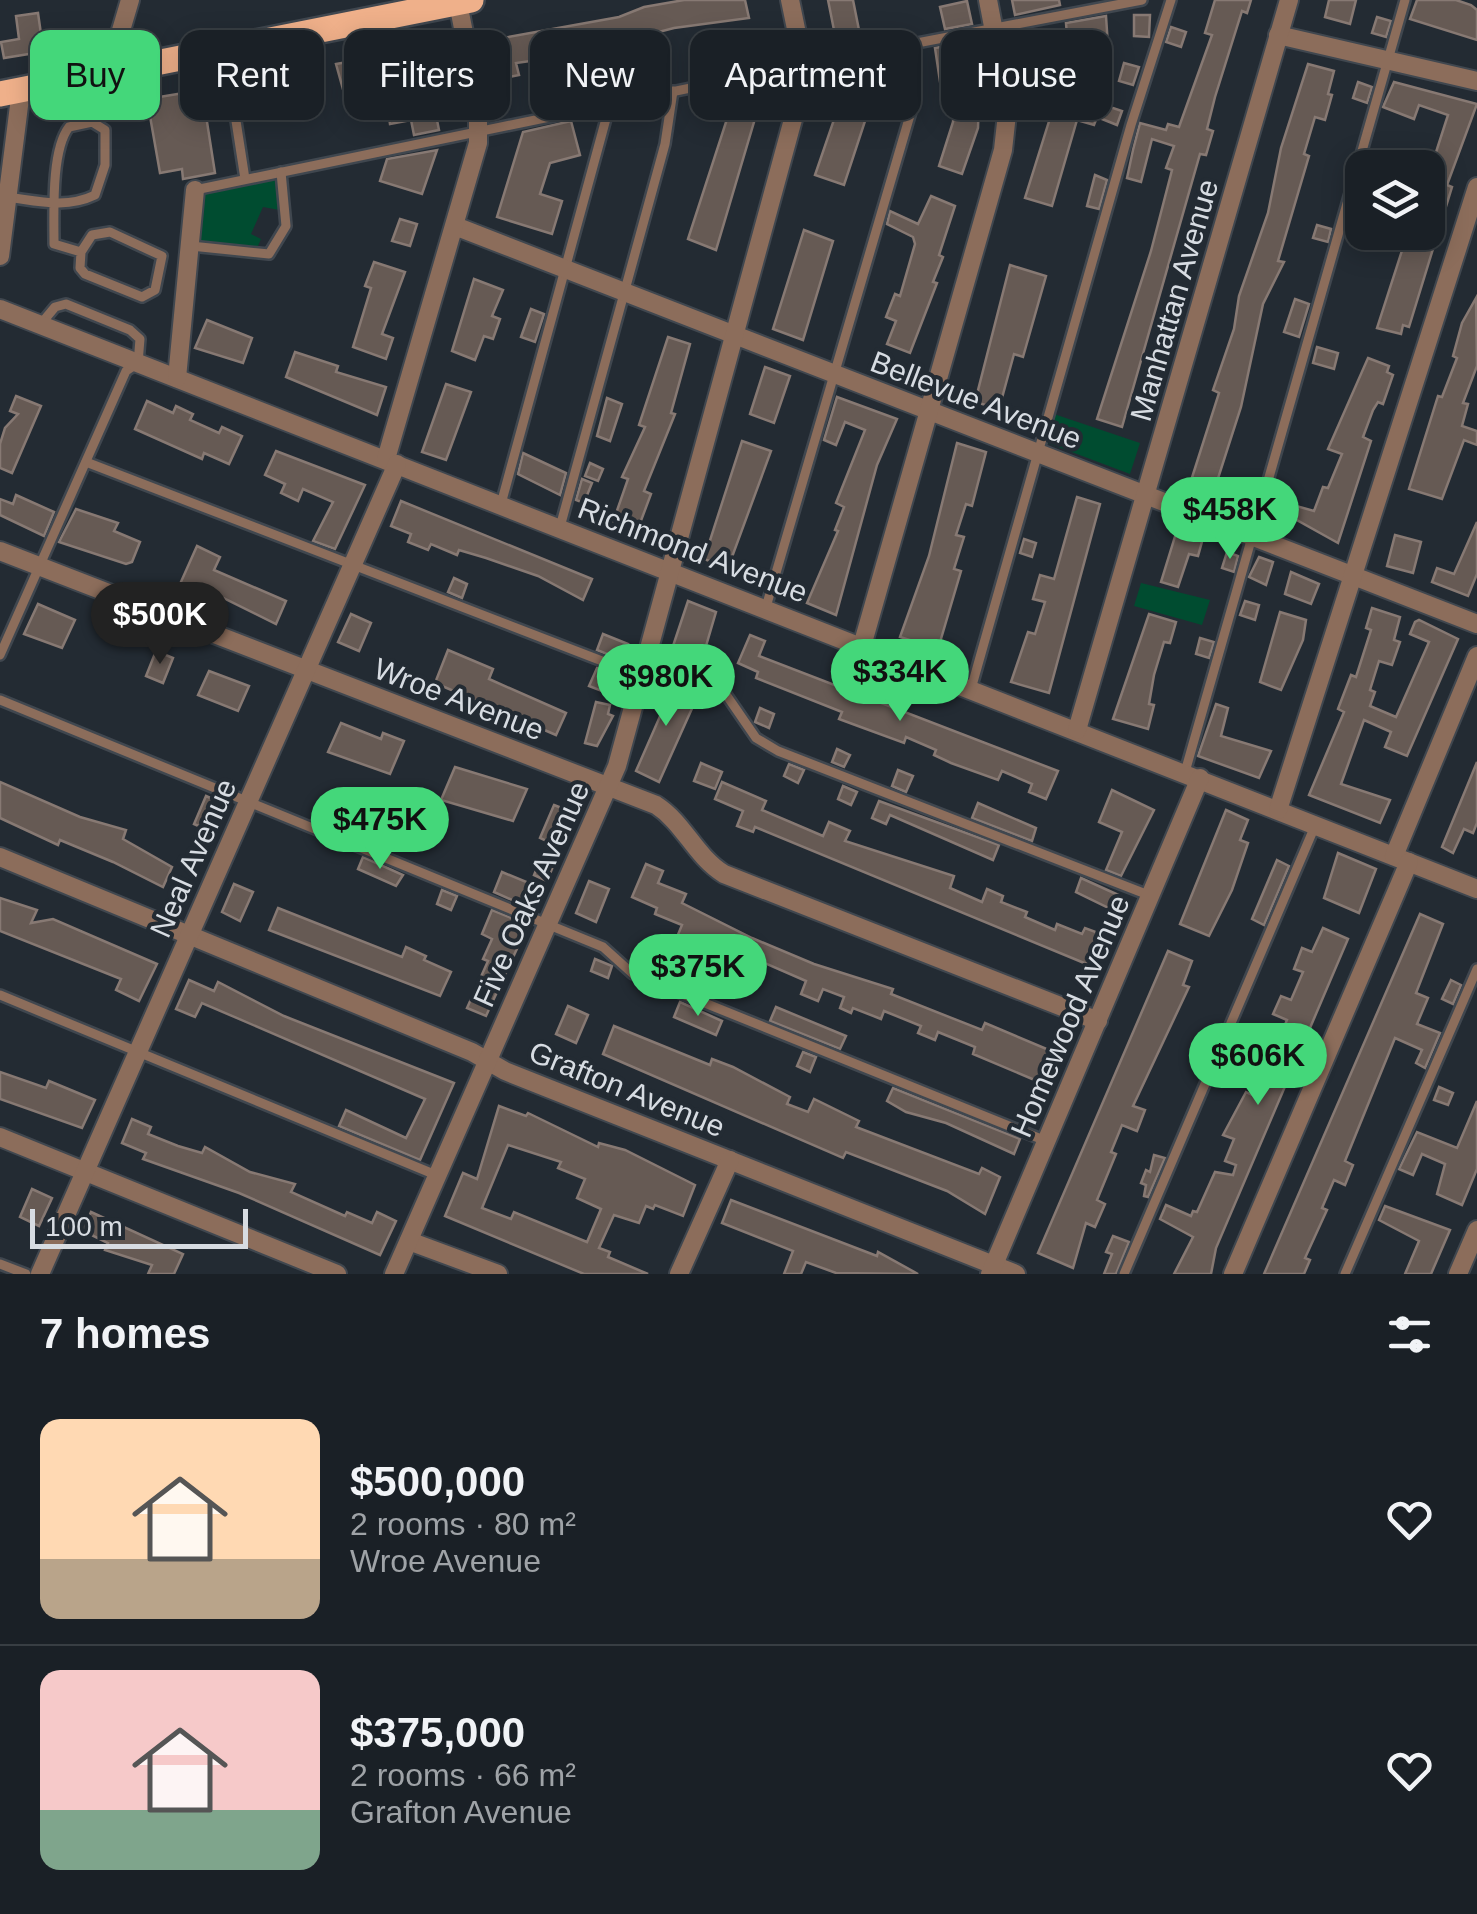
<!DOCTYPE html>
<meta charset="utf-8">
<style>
:root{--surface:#1a2026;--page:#23282e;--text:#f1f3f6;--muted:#9fa3a7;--line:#383e43;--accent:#44d77a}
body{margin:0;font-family:Helvetica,sans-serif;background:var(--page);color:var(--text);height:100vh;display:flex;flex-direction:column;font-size:38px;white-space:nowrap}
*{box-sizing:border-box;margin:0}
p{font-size:32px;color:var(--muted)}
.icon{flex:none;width:55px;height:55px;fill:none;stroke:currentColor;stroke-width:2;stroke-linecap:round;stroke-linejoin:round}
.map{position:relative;height:1274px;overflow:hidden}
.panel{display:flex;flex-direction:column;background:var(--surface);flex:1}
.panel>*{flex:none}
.hud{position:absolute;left:30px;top:30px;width:1418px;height:90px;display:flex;gap:20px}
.buttons{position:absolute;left:1345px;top:150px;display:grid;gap:20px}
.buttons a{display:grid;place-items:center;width:100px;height:100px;border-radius:20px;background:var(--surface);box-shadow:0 5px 25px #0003,0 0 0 2px var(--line);font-size:50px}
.scale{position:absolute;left:30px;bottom:25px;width:218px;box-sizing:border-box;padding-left:10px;border:5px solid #d7dce2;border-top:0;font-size:28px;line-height:35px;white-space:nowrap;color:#d7dce2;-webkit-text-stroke:8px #232b33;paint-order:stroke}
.price{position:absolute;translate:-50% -85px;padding:0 22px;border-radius:35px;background:var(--accent);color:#111;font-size:32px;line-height:65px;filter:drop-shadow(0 2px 5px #0008)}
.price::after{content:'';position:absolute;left:50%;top:60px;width:30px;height:22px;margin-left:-15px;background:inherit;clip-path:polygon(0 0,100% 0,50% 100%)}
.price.on{background:#222;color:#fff}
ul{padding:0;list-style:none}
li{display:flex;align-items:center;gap:30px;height:250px;padding:0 40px}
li+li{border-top:2px solid var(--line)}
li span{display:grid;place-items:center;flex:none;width:280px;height:200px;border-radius:20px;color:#555}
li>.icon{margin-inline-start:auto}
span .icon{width:120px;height:120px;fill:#fffc;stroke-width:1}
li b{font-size:42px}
h2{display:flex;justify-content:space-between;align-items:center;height:120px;padding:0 40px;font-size:42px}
.chip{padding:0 35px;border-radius:20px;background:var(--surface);box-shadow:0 5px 25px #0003,0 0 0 2px var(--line);font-size:35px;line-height:90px}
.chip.on{background:var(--accent);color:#111}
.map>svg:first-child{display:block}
.green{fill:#004c30}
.building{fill:#665a54;stroke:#877973;stroke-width:2.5;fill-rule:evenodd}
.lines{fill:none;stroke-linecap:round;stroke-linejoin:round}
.lane-casing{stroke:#40474f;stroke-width:14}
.street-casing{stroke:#40474f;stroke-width:22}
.primary-casing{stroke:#40474f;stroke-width:30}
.lane{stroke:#8c6d5b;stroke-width:9}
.street{stroke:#8c6d5b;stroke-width:18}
.primary{stroke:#efb08a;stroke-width:25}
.labels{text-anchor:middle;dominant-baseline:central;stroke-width:8;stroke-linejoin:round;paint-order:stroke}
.street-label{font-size:30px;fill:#d7dce2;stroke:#232b33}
</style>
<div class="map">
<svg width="1477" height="1274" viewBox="0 0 1477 1274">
<rect width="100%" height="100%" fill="#232b33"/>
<!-- green -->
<g class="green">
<polygon points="281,172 285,211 263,207 251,234 261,239 255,253 191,246 195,190"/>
<polygon points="1054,414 1140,443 1130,474 1045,442"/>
<polygon points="1141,583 1210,600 1202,625 1134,606"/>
</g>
<!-- building -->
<g class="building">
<polygon points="684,0 745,0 749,18 674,28 624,41 623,35 586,43 588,53 516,63 519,75 495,80 486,41 619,17 644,7"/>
<polygon points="828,0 853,0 862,45 838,50"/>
<polygon points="1012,0 1059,0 1060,5 1015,15"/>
<polygon points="1215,0 1251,0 1247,13 1242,11 1215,97 1207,129 1213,131 1206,155 1200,154 1122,427 1097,419 1151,251 1172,170 1166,168 1174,146 1152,139 1141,182 1127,178 1133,150 1140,123 1166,130 1168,124 1179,127 1212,35 1205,33"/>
<polygon points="1329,0 1356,0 1350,24 1325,17"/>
<polygon points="1417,0 1456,0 1471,5 1477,10 1477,40 1410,19"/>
<polygon points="967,1 972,24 945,29 940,7"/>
<polygon points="38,13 41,34 63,30 66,48 4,58 1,42 19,39 16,16"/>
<polygon points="1134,15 1150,15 1149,37 1134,36"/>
<polygon points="1106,16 1108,46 1100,46 1086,99 1122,111 1117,125 1097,117 1094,125 1077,120 1052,206 1025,198 1072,48 1068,49 1066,23"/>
<polygon points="1377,17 1391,21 1386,37 1372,33"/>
<polygon points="1171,27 1186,32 1181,47 1166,42"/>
<polygon points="968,42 974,99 979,100 978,128 962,174 939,166 953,122 955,94 942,95 935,48"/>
<polygon points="370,58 372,68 403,62 410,94 431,90 439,130 414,135 411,120 390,124 387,104 349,111 336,64"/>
<polygon points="1124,63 1139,67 1133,85 1119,81"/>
<polygon points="1308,64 1334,71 1328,94 1332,95 1325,120 1315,117 1304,154 1309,156 1278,261 1284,262 1263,304 1241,407 1213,494 1189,487 1219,393 1213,390 1234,329 1239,296 1268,213 1281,148"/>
<polygon points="1358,82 1372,87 1367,103 1353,98"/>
<polygon points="1394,82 1477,104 1447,185 1452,187 1409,327 1403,325 1401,334 1377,328 1408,232 1428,232 1428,177 1448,115 1419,105 1414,119 1383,107"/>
<polygon points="574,84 576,101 559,104 556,87"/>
<polygon points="744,89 762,95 716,250 688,239 729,113 701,101 704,93 712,92 739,103"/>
<polygon points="202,90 215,173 183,179 182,169 160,173 147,99"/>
<polygon points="839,105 867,115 844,185 815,175"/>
<polygon points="571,121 580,155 550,163 540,194 562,201 552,234 497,217 523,132"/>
<polygon points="437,150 422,194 380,181 387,159"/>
<polygon points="1095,175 1107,180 1099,209 1087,206"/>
<polygon points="931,196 955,206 939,255 943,257 933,282 937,283 910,353 887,344 896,321 886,317 895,294 900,296 915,244 913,237 887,224 890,211 918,224"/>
<polygon points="400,219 417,224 410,246 392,241"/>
<polygon points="1317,225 1331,229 1328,242 1313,238"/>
<polygon points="804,230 833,241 803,340 773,329"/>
<polygon points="374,262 405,272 382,334 393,338 386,359 353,347 371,288 365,286"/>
<polygon points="1010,265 1046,276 1023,357 1014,354 999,409 975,402"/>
<polygon points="474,279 503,290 492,316 500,319 493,339 484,336 475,360 452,351"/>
<polygon points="1476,298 1477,366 1463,403 1468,404 1462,426 1477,431 1477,445 1464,440 1442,499 1409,489 1438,396 1442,397 1457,358 1453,356 1462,323"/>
<polygon points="1295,299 1309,304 1299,337 1284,332"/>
<polygon points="531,309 544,314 535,342 521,337"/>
<polygon points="207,320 252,338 243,363 195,348"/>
<polygon points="668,337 690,344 671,413 675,414 644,491 651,494 636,534 612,525 628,479 622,477 645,427 639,425"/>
<polygon points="1317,347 1338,353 1334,369 1313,363"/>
<polygon points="295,352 338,366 336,372 386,387 377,415 286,377"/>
<polygon points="1368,358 1389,366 1387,372 1393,375 1383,404 1378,402 1373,410 1363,437 1371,441 1338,543 1293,518 1291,527 1270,523 1275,500 1314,511 1323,487 1328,488 1342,454 1328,449"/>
<polygon points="765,367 790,376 774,423 750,414"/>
<polygon points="446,384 471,392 446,460 422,452"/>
<polygon points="16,396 41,406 12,473 0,468 0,444 5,428 18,414 10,411"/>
<polygon points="837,397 897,419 877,465 836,615 807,603 838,531 835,530 844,507 836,503 865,430 845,422 836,445 824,440"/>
<polygon points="607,398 622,404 610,441 597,436"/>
<polygon points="147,401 173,413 176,406 193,414 190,420 219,433 222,427 242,436 229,464 204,453 202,459 135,429"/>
<polygon points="742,441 771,451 728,568 704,559"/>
<polygon points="957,443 986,452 972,506 966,504 956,535 964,537 954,569 961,571 938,649 900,637 929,556"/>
<polygon points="276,451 365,485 335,549 313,541 333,502 303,489 298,501 281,493 285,484 265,475"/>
<polygon points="523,453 566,473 560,495 518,474"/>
<polygon points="590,463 603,469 598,481 585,476"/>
<polygon points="582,479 592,483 584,503 576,500"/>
<polygon points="16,495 54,512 44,536 0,515 0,499 13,504"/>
<polygon points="1077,497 1100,504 1049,693 1011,682 1028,632 1035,634 1045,602 1033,599 1040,575 1054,579"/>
<polygon points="401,501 592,579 583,600 538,576 486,558 459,550 457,555 431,544 428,550 408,542 411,534 391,526"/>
<polygon points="76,509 118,523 114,531 140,542 132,562 126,564 59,542"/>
<polygon points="1477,522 1477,574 1468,596 1432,582 1437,568 1454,574"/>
<polygon points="1177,530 1203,538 1198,556 1189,554 1178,587 1161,582"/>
<polygon points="1395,535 1421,542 1413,573 1387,566"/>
<polygon points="1024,539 1036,543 1032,557 1020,553"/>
<polygon points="197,546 220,557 214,570 286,601 276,624 205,589 203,594 180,584"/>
<polygon points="1227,552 1238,556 1234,572 1222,568"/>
<polygon points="1259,557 1273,562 1266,585 1249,577"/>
<polygon points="1291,572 1319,584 1311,604 1285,594"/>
<polygon points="454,578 467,584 462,598 448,592"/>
<polygon points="688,601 716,612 698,673 668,661"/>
<polygon points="1245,601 1259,605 1255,620 1240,615"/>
<polygon points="38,604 75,620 62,648 24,634"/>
<polygon points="1372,608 1400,617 1394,640 1400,642 1392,665 1379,661 1370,690 1375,692 1370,706 1396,717 1429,642 1410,634 1415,622 1419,620 1458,639 1407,756 1385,747 1391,732 1364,720 1341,784 1390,800 1380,823 1309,795 1344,712 1338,709 1351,675 1356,677 1371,630 1366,628"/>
<polygon points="1280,612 1306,620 1303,640 1281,690 1260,682"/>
<polygon points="351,614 371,623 359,651 338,642"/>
<polygon points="1149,614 1176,622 1170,643 1164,642 1154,675 1149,704 1154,705 1148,729 1113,719"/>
<polygon points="603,634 628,644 622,660 597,650"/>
<polygon points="750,635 765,641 759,656 1058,771 1046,799 1029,792 1032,784 1002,771 998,780 951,763 934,755 936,750 906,737 904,743 858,726 839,719 842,712 756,678 758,672 738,663"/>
<polygon points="1200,638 1214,642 1209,658 1196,654"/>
<polygon points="448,650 493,669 489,679 566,713 556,735 435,683"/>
<polygon points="156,651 173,658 163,683 146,676"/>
<polygon points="597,668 615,675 607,693 589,686"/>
<polygon points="209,671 249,686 238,711 198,695"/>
<polygon points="666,678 690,688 685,699 694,704 659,782 636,771 665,705 656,701"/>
<polygon points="596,702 610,705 608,714 613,716 597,746 585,743"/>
<polygon points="1216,704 1228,708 1221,736 1271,751 1259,778 1198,756"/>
<polygon points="760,708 774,714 769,728 755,722"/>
<polygon points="341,723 381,739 383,733 404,741 390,774 328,752"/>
<polygon points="837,749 850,755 844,767 832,762"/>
<polygon points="1477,762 1477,823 1473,833 1464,829 1453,853 1442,847"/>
<polygon points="701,763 722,772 715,789 694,781"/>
<polygon points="789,764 804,770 798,783 784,776"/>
<polygon points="455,767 527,789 513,821 441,800"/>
<polygon points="898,770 913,776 906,792 892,786"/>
<polygon points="0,782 80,817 126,830 123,839 172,867 163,887 113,862 60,840 58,845 0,818"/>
<polygon points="722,782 766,801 762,810 823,836 829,822 850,831 845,841 954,876 950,888 982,902 987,889 1003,896 1001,902 1027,912 1025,917 1055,930 1057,924 1082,934 1085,928 1101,934 1089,965 755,827 753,832 737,826 743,811 715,799"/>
<polygon points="843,786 857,792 851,805 838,799"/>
<polygon points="1112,790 1154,810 1121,876 1106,870 1122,832 1099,822"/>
<polygon points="206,796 226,805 214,833 194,824"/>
<polygon points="879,801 999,845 993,860 890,815 886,824 872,818"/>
<polygon points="978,803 1036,828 1032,841 972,818"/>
<polygon points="554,805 572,812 557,846 540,838"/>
<polygon points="1226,810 1248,820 1240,840 1248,843 1232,890 1209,936 1180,924"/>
<polygon points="1338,853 1376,869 1359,913 1324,898"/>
<polygon points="363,857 403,875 396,886 358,869"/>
<polygon points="1277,860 1289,866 1264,925 1252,919"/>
<polygon points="539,863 552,869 547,881 534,875"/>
<polygon points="646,864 663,871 658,883 686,894 682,903 752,938 814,964 893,989 891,994 982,1030 985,1023 1049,1050 1037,1081 973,1054 975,1047 938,1032 935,1040 918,1033 921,1026 884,1011 881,1019 853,1008 851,1013 840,1008 844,997 823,989 818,1001 801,994 806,981 746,955 741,966 677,937 682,925 655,914 657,908 632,897"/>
<polygon points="502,872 536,886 528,907 494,892"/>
<polygon points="1081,878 1125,898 1119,913 1076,892"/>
<polygon points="589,881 609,889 596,922 576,913"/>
<polygon points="234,884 253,892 240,921 222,912"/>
<polygon points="442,890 457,896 451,910 437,904"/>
<polygon points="0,898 37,910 31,923 53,919 157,964 139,1001 116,990 121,979 0,931"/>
<polygon points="278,908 402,957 406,947 426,956 424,960 451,972 440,996 269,930"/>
<polygon points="492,910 528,925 486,1016 467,1008 488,961 483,959 492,939 482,934"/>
<polygon points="1420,914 1443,924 1416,993 1428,998 1417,1024 1440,1033 1425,1068 1416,1063 1422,1050 1395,1038 1345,1161 1353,1165 1345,1185 1334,1180 1322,1208 1327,1210 1305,1258 1310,1260 1304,1274 1264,1274"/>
<polygon points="1323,928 1348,939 1216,1248 1211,1274 1174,1274 1193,1237 1160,1219 1166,1205 1191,1216 1193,1211 1197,1212 1215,1172 1233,1175 1236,1165 1225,1161 1234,1139 1223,1135 1246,1092 1255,1096 1287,1020 1273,1014 1281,996 1291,1000 1303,972 1294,969 1302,948 1312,952"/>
<polygon points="1168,951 1192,961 1183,985 1189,987 1133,1106 1145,1110 1137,1131 1122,1125 1111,1152 1116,1154 1097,1200 1105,1204 1095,1227 1086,1223 1073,1268 1038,1253"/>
<polygon points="595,959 612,966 608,978 591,971"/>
<polygon points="672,970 710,985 706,995 668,979"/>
<polygon points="189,980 214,991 218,982 284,1016 454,1083 420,1160 339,1126 346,1110 406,1138 425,1099 202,1003 195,1017 176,1009"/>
<polygon points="1451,980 1461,985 1453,1004 1442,999"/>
<polygon points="680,1002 722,1021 716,1035 674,1017"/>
<polygon points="568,1006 588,1015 576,1043 556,1034"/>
<polygon points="776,1007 846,1036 840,1049 770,1021"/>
<polygon points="614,1026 710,1065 712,1059 733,1067 790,1097 787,1104 808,1112 814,1099 859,1121 856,1127 979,1174 982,1168 1000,1177 985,1214 947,1191 846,1152 843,1158 603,1054"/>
<polygon points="1234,1036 1247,1041 1241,1054 1229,1049"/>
<polygon points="803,1052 816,1057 810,1072 797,1066"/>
<polygon points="0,1072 46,1088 49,1081 95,1100 82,1128 0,1099"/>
<polygon points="1439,1087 1453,1093 1448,1105 1434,1100"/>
<polygon points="893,1088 1020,1139 1014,1154 946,1123 906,1112 887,1101"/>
<polygon points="1477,1101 1477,1169 1462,1205 1437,1194 1445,1164 1422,1154 1413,1175 1399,1169 1417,1132 1457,1148"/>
<path d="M499,1106L526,1116L528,1113L598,1147L599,1143L625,1150L695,1185L683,1216L655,1205L653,1209L646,1206L639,1223L614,1215L599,1248L610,1252L608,1257L648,1274H584L445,1216L463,1173L477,1179ZM508,1145L561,1162L558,1168L585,1179L577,1198L601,1209L587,1242L514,1212L511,1219L482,1208Z"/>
<polygon points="132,1119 151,1127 148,1134 178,1146 202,1153 205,1147 250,1172 295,1184 291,1192 345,1216 347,1212 372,1223 377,1212 396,1221 380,1255 239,1193 143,1159 146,1153 122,1143"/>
<polygon points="1154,1155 1165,1158 1148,1197 1144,1196 1146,1185 1141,1183 1146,1170 1150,1172"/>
<polygon points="32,1189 52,1198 39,1226 20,1217"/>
<polygon points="731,1200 877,1256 878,1252 918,1274 836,1273 806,1262 801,1274 784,1274 793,1251 722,1223"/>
<polygon points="1385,1206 1450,1230 1431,1274 1405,1274 1419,1241 1379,1220"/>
<polygon points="91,1212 183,1254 174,1274 148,1274 152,1265 105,1250 108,1243 83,1231"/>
<polygon points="1113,1236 1129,1242 1116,1274 1104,1274 1112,1254 1106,1252"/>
</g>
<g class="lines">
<defs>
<g id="lane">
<polyline points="225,50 245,179"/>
<polyline points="195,190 802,65 1142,0"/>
<path d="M7,197C38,201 66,209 95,195L105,165V130L92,122L69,127C51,150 54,213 54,244L81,252L80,268L85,274L142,297L155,290L162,256L110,232L92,235L81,252"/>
<polyline points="191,246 269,254 286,226 281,172"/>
<polyline points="86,462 641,676"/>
<polyline points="501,504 610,104"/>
<polyline points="560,527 665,144 673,91"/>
<polyline points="766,607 913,105 913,78 900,47"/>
<polyline points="0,655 126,371 138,363 140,339 130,330 66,304 55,307 40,325"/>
<polyline points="646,661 725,693 756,738 778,751 1151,896"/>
<polyline points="971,689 1131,125 1171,0"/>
<polyline points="0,700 603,947 633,974 1046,1141"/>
<polyline points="1185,772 1405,0"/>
<polyline points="0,995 436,1175"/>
<polyline points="0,1264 26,1274"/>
<polyline points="1124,1274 1315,826"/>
<polyline points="1345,1274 1477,969"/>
</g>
<g id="street">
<polyline points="1278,35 1477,81"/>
<polyline points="109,71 130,0"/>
<polyline points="455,226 1477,624"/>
<polyline points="0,256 21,90"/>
<polyline points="0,309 1477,889"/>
<polyline points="177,378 195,190"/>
<polyline points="386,459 478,143 478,103 458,3"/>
<path d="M0,551L656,805C684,823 695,856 724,874L1098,1021"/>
<polyline points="862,646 1003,150 1008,105 988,0"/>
<polyline points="1077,730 1289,0"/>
<polyline points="1278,810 1477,187"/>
<polyline points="1394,856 1477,656"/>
<polyline points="0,857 472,1052 505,1071 1016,1274"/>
<polyline points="0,1137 337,1274"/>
<polyline points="409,1241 498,1274"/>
<polyline points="40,1274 397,464"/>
<polyline points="394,1274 617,766 801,90 801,53 790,0"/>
<polyline points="679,1274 730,1160"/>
<polyline points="990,1274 1200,778"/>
<polyline points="1233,1274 1409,862"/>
<polyline points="1458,1274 1477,1230"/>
</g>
<polyline id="primary" points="0,94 471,0"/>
</defs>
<!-- lane casing -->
<use href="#lane" class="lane-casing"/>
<!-- street casing -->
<use href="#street" class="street-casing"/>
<!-- primary casing -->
<use href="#primary" class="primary-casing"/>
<!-- lane -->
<use href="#lane" class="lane"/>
<!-- street -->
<use href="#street" class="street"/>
<!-- primary -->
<use href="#primary" class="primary"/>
</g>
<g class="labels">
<!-- street labels -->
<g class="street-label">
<text transform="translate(1174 300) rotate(-74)">Manhattan Avenue</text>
<text transform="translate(976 400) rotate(21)">Bellevue Avenue</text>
<text transform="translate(693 550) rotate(21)">Richmond Avenue</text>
<text transform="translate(459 699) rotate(21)">Wroe Avenue</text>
<text transform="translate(193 858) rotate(-66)">Neal Avenue</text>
<text transform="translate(531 894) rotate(-66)">Five Oaks Avenue</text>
<text transform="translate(1070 1016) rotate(-67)">Homewood Avenue</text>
<text transform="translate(627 1089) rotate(22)">Grafton Avenue</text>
</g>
</g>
</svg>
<div class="buttons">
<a><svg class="icon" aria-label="layers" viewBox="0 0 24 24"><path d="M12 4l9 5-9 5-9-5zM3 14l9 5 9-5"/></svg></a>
</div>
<div class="scale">100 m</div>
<b class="price" style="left:1230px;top:562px">$458K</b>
<b class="price on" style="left:160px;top:667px">$500K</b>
<b class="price" style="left:900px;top:724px">$334K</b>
<b class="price" style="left:666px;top:729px">$980K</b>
<b class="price" style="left:380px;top:872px">$475K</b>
<b class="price" style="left:698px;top:1019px">$375K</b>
<b class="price" style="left:1258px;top:1108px">$606K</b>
<div class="hud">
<a class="chip on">Buy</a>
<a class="chip">Rent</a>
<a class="chip">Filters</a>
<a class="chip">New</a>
<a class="chip">Apartment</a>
<a class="chip">House</a>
</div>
</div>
<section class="panel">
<h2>7 homes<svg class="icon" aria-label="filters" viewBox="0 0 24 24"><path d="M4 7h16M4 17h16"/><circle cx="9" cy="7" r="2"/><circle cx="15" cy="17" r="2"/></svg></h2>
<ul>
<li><span style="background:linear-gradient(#ffd9b3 70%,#b9a48a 0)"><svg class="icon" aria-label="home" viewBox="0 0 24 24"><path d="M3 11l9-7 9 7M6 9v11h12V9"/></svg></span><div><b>$500,000</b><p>2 rooms · 80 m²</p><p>Wroe Avenue</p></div><svg class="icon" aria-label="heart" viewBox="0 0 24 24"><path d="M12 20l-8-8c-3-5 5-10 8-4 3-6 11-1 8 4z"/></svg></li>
<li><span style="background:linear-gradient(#f6c9c9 70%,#7fa58c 0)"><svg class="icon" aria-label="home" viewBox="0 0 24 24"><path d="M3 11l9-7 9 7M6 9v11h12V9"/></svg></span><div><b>$375,000</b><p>2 rooms · 66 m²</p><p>Grafton Avenue</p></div><svg class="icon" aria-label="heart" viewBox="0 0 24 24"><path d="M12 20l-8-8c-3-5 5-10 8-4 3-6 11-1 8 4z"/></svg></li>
</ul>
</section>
